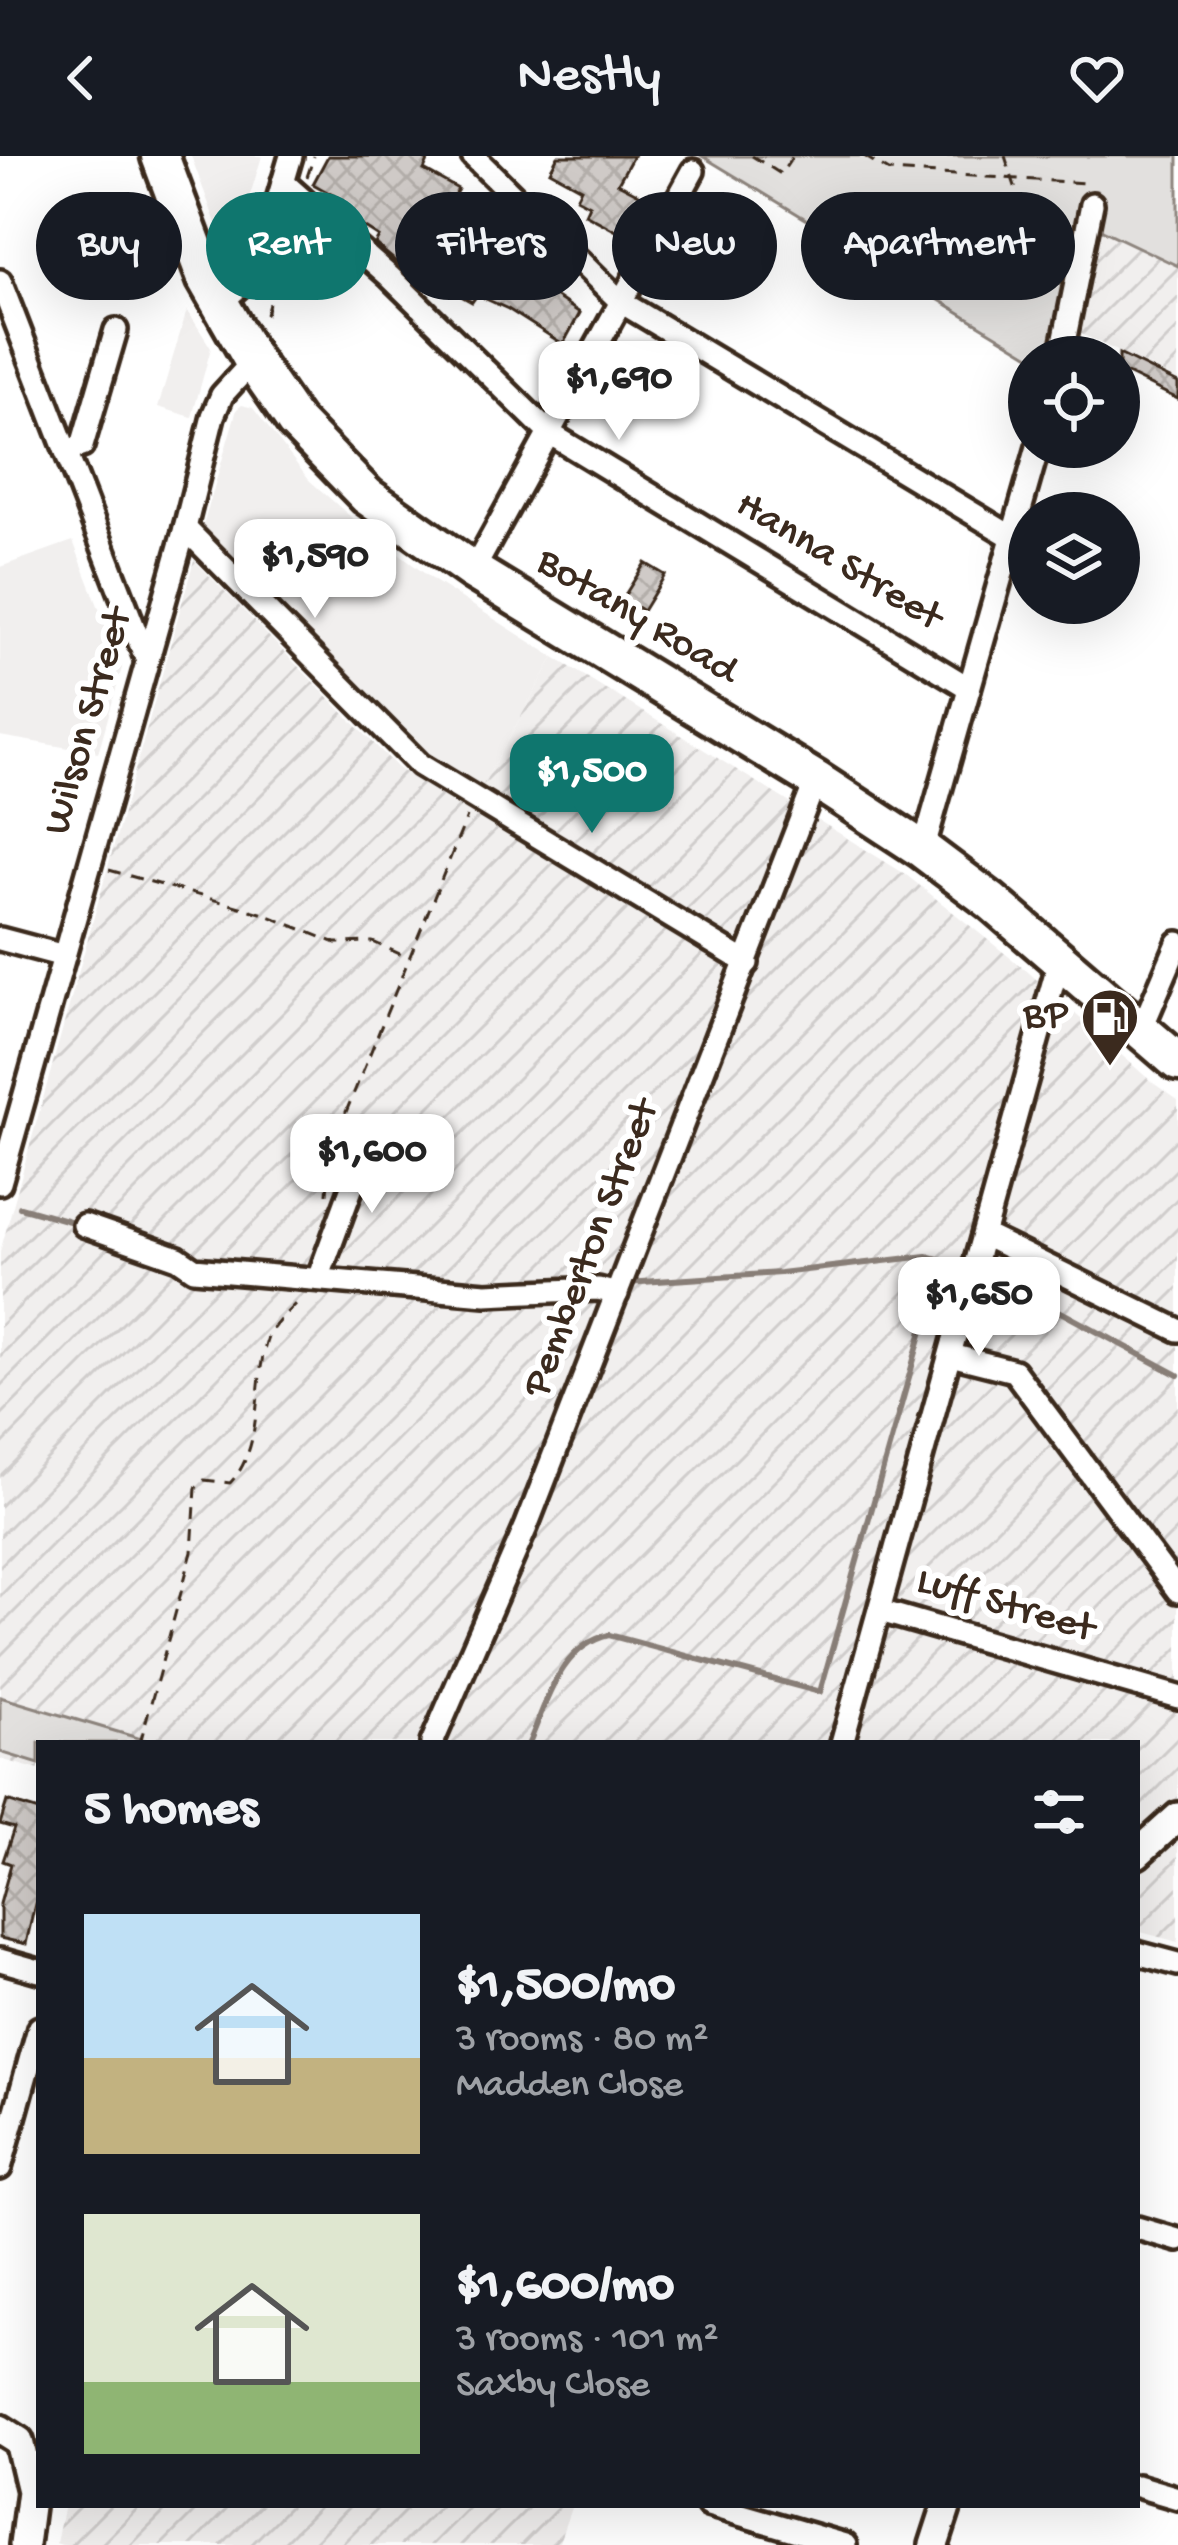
<!DOCTYPE html>
<meta charset="utf-8">
<style>
:root{--surface:#171b24;--page:#20242c;--text:#f1f3f6;--muted:#9ea1a6;--accent:#0f766e}
body{margin:0;font-family:"Gochi Hand",sans-serif;background:var(--page);color:var(--text);height:100vh;display:flex;flex-direction:column;font-size:45px;white-space:nowrap}
*{box-sizing:border-box;margin:0}
p{font-size:39px;color:var(--muted)}
.icon{flex:none;width:66px;height:66px;fill:none;stroke:currentColor;stroke-width:2;stroke-linecap:round;stroke-linejoin:round}
.map{position:relative;flex:1;overflow:hidden}
.sheet{position:absolute;left:36px;top:1584px;width:1104px;height:768px;display:flex;flex-direction:column;background:var(--surface);border-radius:0px;box-shadow:0 12px 48px #0002}
.sheet>*{flex:none}
.banner{position:absolute;left:36px;top:36px;width:1107px;height:108px;display:flex;gap:24px}
.controls{position:absolute;left:1008px;top:180px;display:grid;gap:24px}
.controls a{display:grid;place-items:center;width:132px;height:132px;border-radius:50%;background:var(--surface);box-shadow:0 12px 48px #0002;font-size:60px}
.price{position:absolute;translate:-50% -102px;padding:0 27px;border-radius:24px;background:#fff;color:#222;font-size:39px;line-height:78px;filter:drop-shadow(0 3px 6px #0008)}
.price::after{content:'';position:absolute;left:50%;top:72px;width:36px;height:27px;margin-left:-18px;background:inherit;clip-path:polygon(0 0,100% 0,50% 100%)}
.price.active{background:var(--accent);color:#fff}
ul{padding:0;list-style:none}
li{display:flex;align-items:center;gap:36px;height:300px;padding:0 48px}
li span{display:grid;place-items:center;flex:none;width:336px;height:240px;border-radius:0px;color:#555}
li>.icon{margin-inline-start:auto}
span .icon{width:144px;height:144px;fill:#fffc;stroke-width:1}
li b{font-size:51px}
h2{display:flex;justify-content:space-between;align-items:center;height:144px;padding:0 48px;font-size:51px}
.tag{padding:0 42px;border-radius:54px;background:var(--surface);box-shadow:0 12px 48px #0002;font-size:42px;line-height:108px}
.tag.active{background:var(--accent);color:#fff}
header{display:flex;justify-content:space-between;align-items:center;height:156px;padding:0 48px;background:var(--surface);font-size:54px;font-weight:600}
.map>svg:first-child{display:block}
.built{fill:#f1efee}
.industrial{fill:url(#industrial-furrows)}
.green{fill:#e2e0de;stroke:#8e857e;stroke-width:3}
.lines{fill:none;stroke-linecap:round;stroke-linejoin:round}
.stream{stroke:#887e77;stroke-width:6}
.building{fill:url(#building-cross-hatch);stroke:#3b2a1e;stroke-width:3}
.minor-casing{stroke:#3b2a1e;stroke-width:30}
.tertiary-casing{stroke:#3b2a1e;stroke-width:36}
.primary-casing{stroke:#3b2a1e;stroke-width:45}
.path{stroke:#3b2a1e;stroke-width:3;stroke-dasharray:12 9;stroke-linecap:butt}
.minor{stroke:#fff;stroke-width:21}
.tertiary{stroke:#fff;stroke-width:27}
.primary{stroke:#fff;stroke-width:36}
.labels{text-anchor:middle;dominant-baseline:central;stroke-width:12;stroke-linejoin:round;paint-order:stroke}
.street-label{font-size:42px;fill:#3b2a1e;stroke:#fff}
.poi-label{font-size:42px;fill:#3b2a1e;stroke:#fff;text-anchor:end}
</style>
<header><svg class="icon" aria-label="back" viewBox="0 0 24 24"><path d="M15 5l-7 7 7 7"/></svg>Nestly<svg class="icon" aria-label="heart" viewBox="0 0 24 24"><path d="M12 20l-8-8c-3-5 5-10 8-4 3-6 11-1 8 4z"/></svg></header>
<div class="map">
<svg width="1178" height="2389" viewBox="0 0 1178 2389">
<defs>
<pattern id="industrial-furrows" width="10" height="10" patternUnits="userSpaceOnUse" patternTransform="scale(3)"><rect width="10" height="10" fill="#f1efee"/><path d="M-1 1l2-2M0 10L10 0M9 11l2-2" fill="none" stroke="#d0cdcc"/></pattern>
<pattern id="building-cross-hatch" width="8" height="8" patternUnits="userSpaceOnUse" patternTransform="scale(3)"><rect width="8" height="8" fill="#cfcac7"/><path d="M0 0l8 8M0 8l8-8" fill="none" stroke="#b3aeaa"/></pattern>
</defs>
<rect width="100%" height="100%" fill="#fff"/>
<filter id="ink" filterUnits="userSpaceOnUse"><feTurbulence type="fractalNoise" baseFrequency=".00833" numOctaves="2"/><feDisplacementMap in="SourceGraphic" scale="24" xChannelSelector="R" yChannelSelector="G"/><feConvolveMatrix kernelMatrix="1 2 1 2 8 2 1 2 1" color-interpolation-filters="sRGB"/></filter>
<g filter="url(#ink)">
<!-- built -->
<g class="built">
<polygon points="191,0 262,0 230,105"/>
<polygon points="187,154 211,192 192,261 158,251"/>
<polygon points="242,249 253,252 309,324 360,369 436,426 554,501 479,636 443,614 375,558 200,380 237,253"/>
<polygon points="73,385 122,512 98,597 0,580 0,411"/>
</g>
<!-- industrial -->
<g class="industrial">
<polygon points="1100,73 1178,110 1178,224 1073,174"/>
<polygon points="194,404 400,614 463,652 479,636 554,501 905,718 1027,815 1153,927 1178,944 1178,1786 1137,1775 1137,1587 39,1587 39,1614 0,1603 0,1096"/>
<polygon points="64,2349 572,2349 558,2389 62,2389 56,2387"/>
</g>
<!-- green -->
<g class="green">
<polygon points="702,0 1178,0 1178,110 1100,73 1068,201 1033,201"/>
<polygon points="0,1541 148,1585 147,1587 39,1587 39,1608 0,1596"/>
</g>
<g class="lines">
<!-- stream -->
<g class="stream">
<polyline points="20,1051 80,1068"/>
<polyline points="626,1127 780,1117 927,1100 990,1118 1178,1219"/>
<path d="M529,1587C547,1546 560,1490 609,1479L820,1536L942,1104"/>
</g>
</g>
<!-- building -->
<g class="building">
<polygon points="328,0 419,0 428,5 424,14 458,33 450,47 508,82 504,90 533,106 527,117 553,131 552,138 580,157 563,188 508,153 477,139 472,146 445,131 461,103 443,94 435,58 403,110 394,104 375,88 379,81 337,54 342,44 313,28"/>
<polygon points="558,0 633,0 618,27 641,39 620,77 585,58 589,49 576,42 581,32 550,15"/>
<polygon points="1119,198 1178,227 1178,243 1119,214"/>
<polygon points="645,407 665,419 643,455 623,442"/>
<polygon points="7,1645 39,1655 39,1730 26,1788 0,1782 0,1748 11,1708 3,1705 14,1672 0,1668"/>
</g>
<g class="lines">
<defs>
<g id="minor">
<polyline points="473,0 621,146 1012,381"/>
<polyline points="283,26 389,120 549,277 969,532"/>
<polyline points="0,125 147,505"/>
<polyline points="219,148 257,115 291,0"/>
<polyline points="1061,201 1092,48"/>
<polyline points="66,295 82,290 116,174"/>
<polyline points="185,372 420,609 747,807"/>
<polyline points="473,415 693,15"/>
<polyline points="923,694 1038,291"/>
<polyline points="0,783 64,800"/>
<polyline points="1141,874 1178,787"/>
<polyline points="0,1027 185,372 213,260 222,239 253,205"/>
<polyline points="84,1069 178,1102 194,1113 486,1138 598,1133 617,1138"/>
<polyline points="984,1079 1178,1174"/>
<polyline points="318,1123 372,976"/>
<polyline points="951,1199 1014,1215 1178,1435"/>
<polyline points="880,1455 1178,1541"/>
<polyline points="432,1587 526,1371 816,624"/>
<polyline points="842,1587 1060,802"/>
<polyline points="1137,1797 1178,1808"/>
<polyline points="0,1804 39,1815"/>
<polyline points="0,2012 39,1872"/>
<polyline points="1137,2072 1178,2084"/>
<polyline points="1137,2330 1178,2342"/>
<polyline points="708,2349 845,2389"/>
</g>
<g id="tertiary">
<polyline points="1137,1698 1178,1661"/>
<polyline points="0,2273 19,2285 31,2335 24,2389"/>
<polyline points="934,2389 947,2349"/>
</g>
<polyline id="primary" points="160,0 206,123 253,205 295,266 367,340 473,415 816,624 923,694 991,745 1178,906"/>
</defs>
<!-- minor casing -->
<use href="#minor" class="minor-casing"/>
<!-- tertiary casing -->
<use href="#tertiary" class="tertiary-casing"/>
<!-- primary casing -->
<use href="#primary" class="primary-casing"/>
<!-- path -->
<g class="path">
<polyline points="752,0 781,18 793,0"/>
<polyline points="864,0 889,15 1086,27"/>
<polyline points="1005,0 1037,97 1057,124"/>
<polyline points="307,21 314,0"/>
<polyline points="266,159 276,122"/>
<polyline points="109,714 261,757 336,787 373,786 409,802"/>
<polyline points="327,1038 330,995 467,661"/>
<path d="M140,1587L192,1396L196,1332L204,1324L230,1327C265,1291 252,1226 268,1181C273,1169 289,1155 298,1145"/>
</g>
<!-- minor -->
<use href="#minor" class="minor"/>
<!-- tertiary -->
<use href="#tertiary" class="tertiary"/>
<!-- primary -->
<use href="#primary" class="primary"/>
</g>
</g>
<!-- icons -->
<defs>
<symbol id="fuel-pin" viewBox="-11 -11 22 30"><path d="M0 17L-7.5 6A9.5 9.5 0 1 1 7.5 6Z" fill="#3b2a1e" stroke="#fff"/><path d="M-5.5-6h7V0h2V4h1.3V-2.5L3-4.5l.8-.8L6-3V5H2.5V1h-1V6h-7ZM-4.2-4.7v3.2H.2V-4.7Z" fill="#fff"/></symbol>
</defs>
<g fill-rule="evenodd">
<use href="#fuel-pin" x="1077" y="828" width="66" height="90"/>
</g>
<g class="labels">
<!-- street labels -->
<g class="street-label">
<text transform="translate(838 407) rotate(31)">Hanna Street</text>
<text transform="translate(636 462) rotate(31)">Botany Road</text>
<text transform="translate(90 566) rotate(-74)">Wilson Street</text>
<text transform="translate(593 1093) rotate(-69)">Pemberton Street</text>
<text transform="translate(1005 1451) rotate(16)">Luff Street</text>
</g>
<!-- poi labels -->
<g class="poi-label">
<text x="1068" y="861">BP</text>
</g>
</g>
</svg>
<div class="controls">
<a><svg class="icon" aria-label="locate" viewBox="0 0 24 24"><circle cx="12" cy="12" r="6"/><path d="M12 2v4M12 18v4M2 12h4M18 12h4"/></svg></a>
<a><svg class="icon" aria-label="layers" viewBox="0 0 24 24"><path d="M12 4l9 5-9 5-9-5zM3 14l9 5 9-5"/></svg></a>
</div>
<b class="price" style="left:619px;top:287px">$1,690</b>
<b class="price" style="left:315px;top:465px">$1,590</b>
<b class="price active" style="left:592px;top:680px">$1,500</b>
<b class="price" style="left:372px;top:1060px">$1,600</b>
<b class="price" style="left:979px;top:1203px">$1,650</b>
<div class="banner">
<a class="tag">Buy</a>
<a class="tag active">Rent</a>
<a class="tag">Filters</a>
<a class="tag">New</a>
<a class="tag">Apartment</a>
</div>
<section class="sheet">
<h2>5 homes<svg class="icon" aria-label="filters" viewBox="0 0 24 24"><path d="M4 7h16M4 17h16"/><circle cx="9" cy="7" r="2"/><circle cx="15" cy="17" r="2"/></svg></h2>
<ul>
<li><span style="background:linear-gradient(#bfe0f5 60%,#c2b280 0)"><svg class="icon" aria-label="home" viewBox="0 0 24 24"><path d="M3 11l9-7 9 7M6 9v11h12V9"/></svg></span><div><b>$1,500/mo</b><p>3 rooms · 80 m²</p><p>Madden Close</p></div></li>
<li><span style="background:linear-gradient(#dfe7d0 70%,#8fb573 0)"><svg class="icon" aria-label="home" viewBox="0 0 24 24"><path d="M3 11l9-7 9 7M6 9v11h12V9"/></svg></span><div><b>$1,600/mo</b><p>3 rooms · 101 m²</p><p>Saxby Close</p></div></li>
</ul>
</section>
</div>
